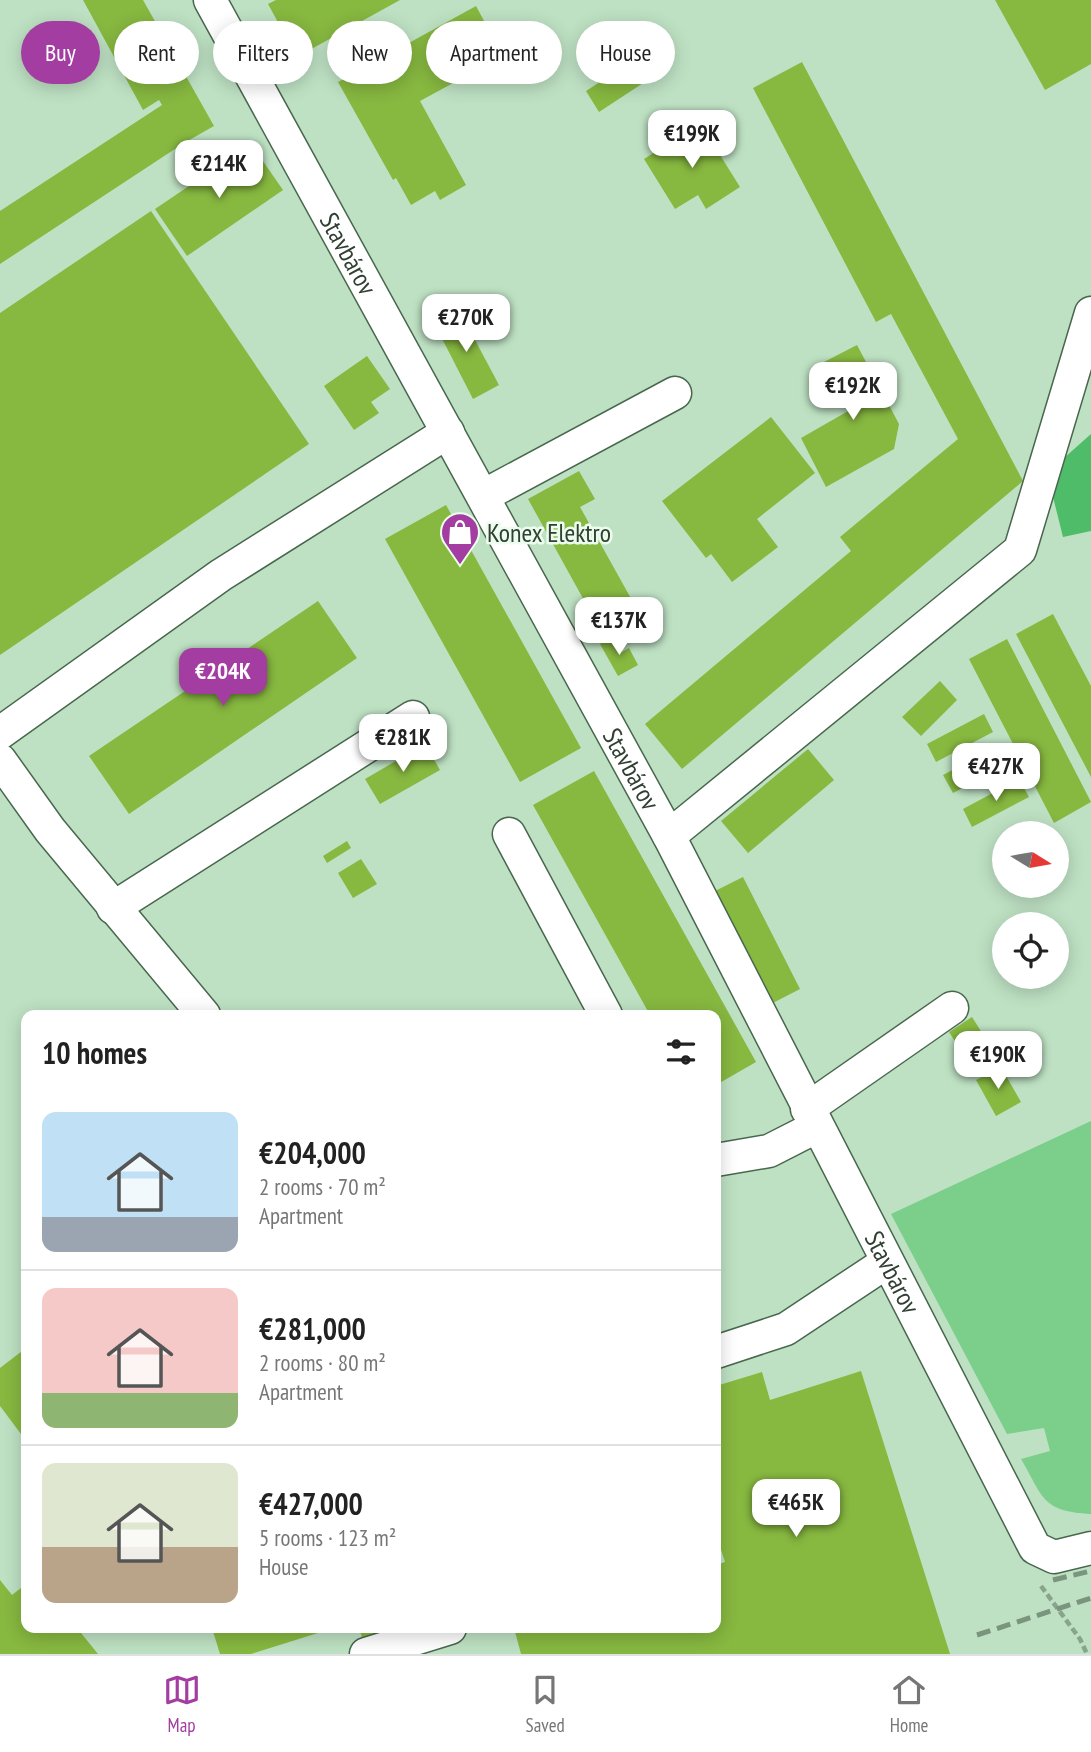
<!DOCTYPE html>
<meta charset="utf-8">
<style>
:root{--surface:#fff;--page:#f6f6f6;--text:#222;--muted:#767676;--line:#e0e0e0;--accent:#a33da1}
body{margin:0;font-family:"PT Sans Narrow",sans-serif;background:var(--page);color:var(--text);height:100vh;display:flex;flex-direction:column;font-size:26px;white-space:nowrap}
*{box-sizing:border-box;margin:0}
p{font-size:23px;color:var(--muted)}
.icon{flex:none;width:38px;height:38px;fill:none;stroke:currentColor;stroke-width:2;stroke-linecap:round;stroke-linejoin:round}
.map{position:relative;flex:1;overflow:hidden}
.details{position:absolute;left:21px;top:1010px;width:700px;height:623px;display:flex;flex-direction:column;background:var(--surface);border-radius:14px;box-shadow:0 4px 18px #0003}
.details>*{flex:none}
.hud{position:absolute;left:21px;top:21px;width:700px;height:63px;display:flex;gap:14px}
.needle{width:46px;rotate:101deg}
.tools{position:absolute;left:992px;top:821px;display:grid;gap:14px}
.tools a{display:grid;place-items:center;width:77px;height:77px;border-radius:50%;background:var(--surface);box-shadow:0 4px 18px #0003;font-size:35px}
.price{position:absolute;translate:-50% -60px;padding:0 16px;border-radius:14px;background:#fff;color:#222;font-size:23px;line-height:46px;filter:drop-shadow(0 2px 4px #0008)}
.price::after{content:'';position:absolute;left:50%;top:42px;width:21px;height:16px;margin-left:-10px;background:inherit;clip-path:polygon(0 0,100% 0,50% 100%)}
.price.selected{background:var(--accent);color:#fff}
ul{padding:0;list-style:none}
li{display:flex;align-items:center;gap:21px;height:175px;padding:0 21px}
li+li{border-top:2px solid var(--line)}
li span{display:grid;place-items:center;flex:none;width:196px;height:140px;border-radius:14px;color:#555}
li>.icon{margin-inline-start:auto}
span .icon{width:84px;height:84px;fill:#fffc;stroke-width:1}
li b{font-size:30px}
h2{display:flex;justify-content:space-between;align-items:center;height:84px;padding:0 21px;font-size:30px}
.chip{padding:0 24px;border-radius:32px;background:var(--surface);box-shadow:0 4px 18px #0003;font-size:24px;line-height:63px}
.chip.selected{background:var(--accent);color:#fff}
.menu{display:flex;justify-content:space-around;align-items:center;height:98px;border-top:2px solid var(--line);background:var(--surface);font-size:19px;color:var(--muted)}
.menu a{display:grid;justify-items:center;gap:4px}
.menu .selected{color:var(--accent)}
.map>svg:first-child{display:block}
.green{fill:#7bcf8b}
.forest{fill:#4ebc68}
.building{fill:#87b840}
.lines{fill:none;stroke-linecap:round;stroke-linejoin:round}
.minor-casing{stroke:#48674d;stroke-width:35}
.path{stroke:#89a48d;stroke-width:4.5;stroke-dasharray:7 3.5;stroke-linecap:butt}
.minor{stroke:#fff;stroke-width:32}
.rail{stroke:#7a947e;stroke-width:5;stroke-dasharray:14 7;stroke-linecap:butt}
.labels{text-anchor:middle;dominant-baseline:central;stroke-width:5;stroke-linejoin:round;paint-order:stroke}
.street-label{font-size:26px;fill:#314033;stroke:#ebfded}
.poi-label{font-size:26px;fill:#314033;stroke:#ebfded;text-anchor:start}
</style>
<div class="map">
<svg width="1091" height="1654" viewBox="0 0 1091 1654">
<rect width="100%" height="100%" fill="#bee1c3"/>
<!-- green -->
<path class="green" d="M1091,1121V1514C1041,1511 1044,1498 1021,1459L1050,1451L1044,1428L1007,1434L891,1214Z"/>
<!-- forest -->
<polygon class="forest" points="1091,434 1091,531 1063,537 1051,489 1064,458"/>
<!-- building -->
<g class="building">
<polygon points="83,0 143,0 214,126 184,143 0,264 0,211 162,105 159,100 143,110"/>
<polygon points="276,0 400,0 297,57 268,4"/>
<polygon points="995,0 1091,0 1091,64 1045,90"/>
<polygon points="476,6 503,56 420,101 466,185 440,200 435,191 411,205 396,178 393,180 338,82"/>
<polygon points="647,51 650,54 656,51 665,66 659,70 660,72 599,112 586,91"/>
<polygon points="802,62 1023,481 682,769 645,724 851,551 840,537 958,439 891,314 876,322 753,88"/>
<polygon points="700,123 740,187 706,209 698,195 675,209 644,159"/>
<polygon points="251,144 283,190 187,256 155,209"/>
<polygon points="151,211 309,444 0,655 0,313"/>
<polygon points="458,308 499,385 473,399 433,321"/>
<polygon points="857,345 899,424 894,449 826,487 801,438 850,410 824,362"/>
<polygon points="367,356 390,389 371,402 379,413 354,430 324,386"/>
<polygon points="771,417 815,473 757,519 778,547 732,582 711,554 706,558 662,501"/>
<polygon points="579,471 595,499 580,507 638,611 601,631 528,499"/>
<polygon points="446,505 581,748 520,782 385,539"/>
<polygon points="318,601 357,658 129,814 89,756"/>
<polygon points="1053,614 1091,686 1091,777 1016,634"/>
<polygon points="613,637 622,652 629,648 638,665 618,676 600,644"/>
<polygon points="1007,639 1091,802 1054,823 969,659"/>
<polygon points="940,681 957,700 921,736 902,717"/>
<polygon points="984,714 993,732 936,762 927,744"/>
<polygon points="425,744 440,770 380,804 365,779"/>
<polygon points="1000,745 1010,763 953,793 943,775"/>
<polygon points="808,749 834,780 748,853 721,821"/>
<polygon points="594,771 756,1062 716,1085 716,1015 650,1015 533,805"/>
<polygon points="1019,779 1029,797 972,827 963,809"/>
<polygon points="347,841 351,848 327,863 323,856"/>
<polygon points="361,859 377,884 353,898 338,873"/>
<polygon points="743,877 800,989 767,1006 711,893"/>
<polygon points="972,1017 1000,1061 977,1076 949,1032"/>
<polygon points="1001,1067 1021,1102 996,1116 976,1080"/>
<polygon points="26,1348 26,1436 24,1438 0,1406 0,1368"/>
<polygon points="861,1371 950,1654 521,1654 514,1628 716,1628 716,1565 725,1562 716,1534 716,1386 762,1372 770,1400"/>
<polygon points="0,1580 12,1595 26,1584 26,1628 77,1628 98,1654 0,1654"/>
<polygon points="212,1628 334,1628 251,1654 220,1654"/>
<polygon points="359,1628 415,1628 364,1644"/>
</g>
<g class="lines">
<defs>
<g id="minor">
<path id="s1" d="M210,0L669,836L1035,1548L1054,1557L1091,1548"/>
<polyline points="483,496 675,393"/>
<polyline points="0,733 221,575 448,432"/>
<polyline points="0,760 50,830 204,1015"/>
<polyline points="509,834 606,1015"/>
<polyline points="669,836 1020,550 1091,313"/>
<polyline points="113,908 413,717"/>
<polyline points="807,1109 952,1008"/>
<polyline points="716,1160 769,1151 816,1127"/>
<polyline points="716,1352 786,1329 887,1262"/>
<polyline points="366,1654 450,1628"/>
</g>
</defs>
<!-- minor casing -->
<use href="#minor" class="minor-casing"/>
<!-- path -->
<polyline class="path" points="1041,1586 1080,1639 1087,1654"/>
<!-- minor -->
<use href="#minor" class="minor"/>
<!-- rail -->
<g class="rail">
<polyline points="1053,1580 1091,1571"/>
<polyline points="977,1635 1091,1598"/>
</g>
</g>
<!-- icons -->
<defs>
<symbol id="shop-pin" viewBox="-11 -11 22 30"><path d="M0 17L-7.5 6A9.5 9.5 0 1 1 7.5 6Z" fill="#a33da1" stroke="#ebfded"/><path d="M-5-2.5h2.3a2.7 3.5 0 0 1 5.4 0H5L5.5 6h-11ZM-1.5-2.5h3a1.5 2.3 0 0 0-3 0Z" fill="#fff"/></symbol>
</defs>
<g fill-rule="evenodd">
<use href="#shop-pin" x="438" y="510" width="44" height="60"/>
</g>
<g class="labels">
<!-- street labels -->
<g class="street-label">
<text stroke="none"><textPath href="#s1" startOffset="289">Stavbárov</textPath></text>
<text stroke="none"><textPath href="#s1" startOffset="877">Stavbárov</textPath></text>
<text stroke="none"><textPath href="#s1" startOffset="1444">Stavbárov</textPath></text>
</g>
<!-- poi labels -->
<g class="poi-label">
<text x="487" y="532">Konex Elektro</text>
</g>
</g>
</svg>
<div class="tools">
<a><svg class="needle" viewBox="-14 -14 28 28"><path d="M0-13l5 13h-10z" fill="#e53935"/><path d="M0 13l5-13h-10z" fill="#767676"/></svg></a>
<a><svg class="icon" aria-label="locate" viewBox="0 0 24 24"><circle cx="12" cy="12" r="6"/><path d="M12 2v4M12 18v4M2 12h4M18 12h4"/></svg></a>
</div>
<b class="price" style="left:692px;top:170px">€199K</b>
<b class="price" style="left:219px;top:200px">€214K</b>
<b class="price" style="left:466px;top:354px">€270K</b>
<b class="price" style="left:853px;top:422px">€192K</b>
<b class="price" style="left:619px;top:657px">€137K</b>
<b class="price selected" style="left:223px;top:708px">€204K</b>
<b class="price" style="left:403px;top:774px">€281K</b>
<b class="price" style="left:996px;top:803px">€427K</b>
<b class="price" style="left:998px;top:1091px">€190K</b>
<b class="price" style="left:796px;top:1539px">€465K</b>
<div class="hud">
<a class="chip selected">Buy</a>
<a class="chip">Rent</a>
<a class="chip">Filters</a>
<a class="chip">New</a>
<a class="chip">Apartment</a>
<a class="chip">House</a>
</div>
<section class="details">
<h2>10 homes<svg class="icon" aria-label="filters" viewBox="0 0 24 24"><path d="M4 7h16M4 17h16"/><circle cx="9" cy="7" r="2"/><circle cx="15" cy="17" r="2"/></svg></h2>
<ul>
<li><span style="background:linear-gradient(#bfe0f5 75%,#9aa5b1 0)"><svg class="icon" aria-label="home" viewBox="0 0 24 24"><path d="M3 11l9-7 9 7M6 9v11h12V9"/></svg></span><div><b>€204,000</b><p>2 rooms · 70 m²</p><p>Apartment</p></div></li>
<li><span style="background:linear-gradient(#f6c9c9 75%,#8fb573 0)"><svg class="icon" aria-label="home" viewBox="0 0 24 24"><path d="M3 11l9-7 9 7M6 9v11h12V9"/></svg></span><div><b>€281,000</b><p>2 rooms · 80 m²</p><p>Apartment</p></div></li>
<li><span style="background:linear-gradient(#dfe7d0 60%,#b9a48a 0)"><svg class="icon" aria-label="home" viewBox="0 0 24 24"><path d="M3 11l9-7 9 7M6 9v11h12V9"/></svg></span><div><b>€427,000</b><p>5 rooms · 123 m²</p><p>House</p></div></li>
</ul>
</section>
</div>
<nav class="menu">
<a class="selected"><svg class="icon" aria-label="map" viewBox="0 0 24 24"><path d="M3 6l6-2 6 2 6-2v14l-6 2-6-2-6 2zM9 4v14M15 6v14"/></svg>Map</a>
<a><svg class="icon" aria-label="saved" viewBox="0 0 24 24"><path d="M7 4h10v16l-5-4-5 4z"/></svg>Saved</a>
<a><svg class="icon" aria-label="home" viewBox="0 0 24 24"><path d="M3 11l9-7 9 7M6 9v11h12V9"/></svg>Home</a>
</nav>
